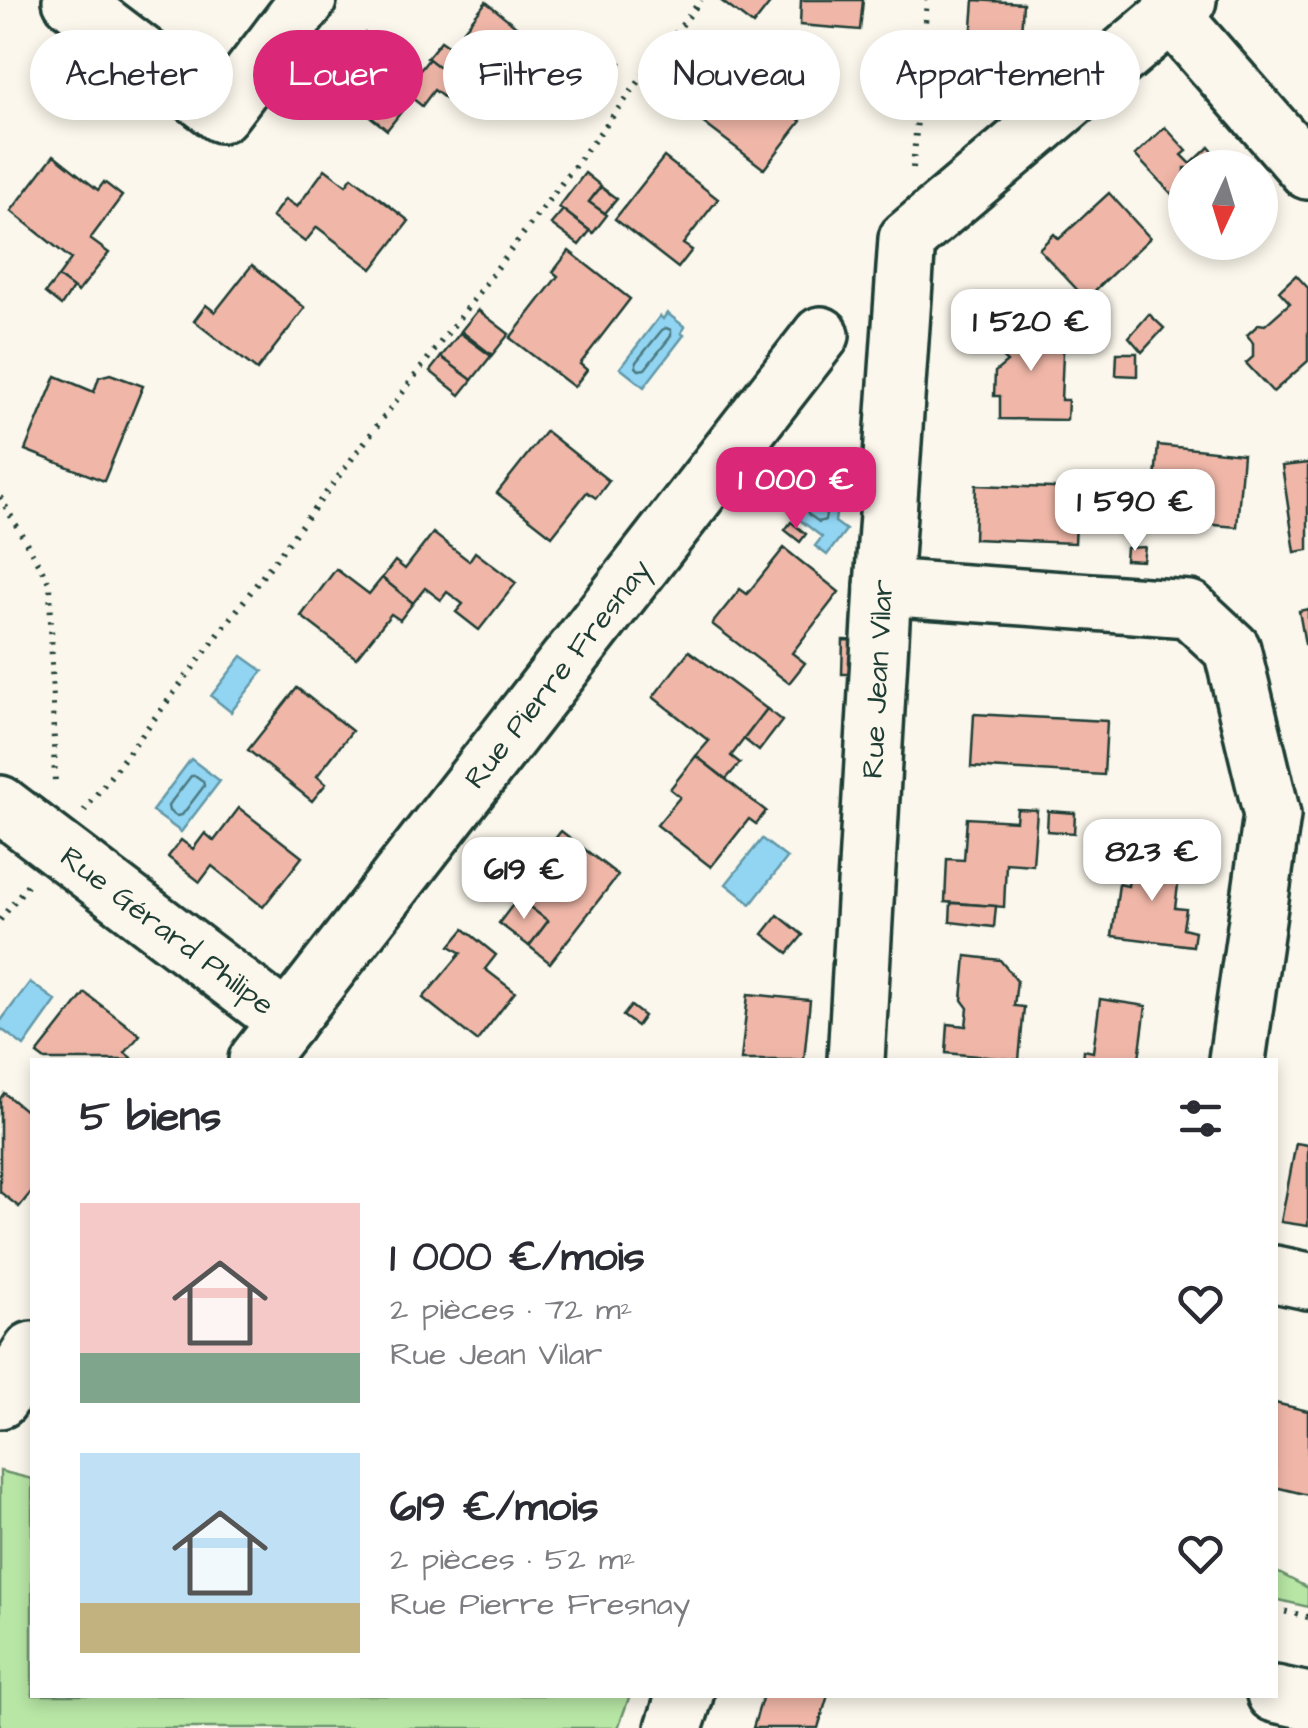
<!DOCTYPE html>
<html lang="fr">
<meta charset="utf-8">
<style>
:root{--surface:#fff;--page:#f7f7f7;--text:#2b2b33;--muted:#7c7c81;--accent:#db2777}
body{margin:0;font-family:"Architects Daughter",sans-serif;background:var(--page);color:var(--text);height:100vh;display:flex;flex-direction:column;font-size:38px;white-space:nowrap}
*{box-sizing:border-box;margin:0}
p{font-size:32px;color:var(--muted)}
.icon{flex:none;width:55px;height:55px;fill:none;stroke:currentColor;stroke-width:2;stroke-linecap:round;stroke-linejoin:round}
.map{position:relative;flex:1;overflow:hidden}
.details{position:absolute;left:30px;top:1058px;width:1248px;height:640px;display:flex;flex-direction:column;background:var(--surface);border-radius:0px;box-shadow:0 5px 15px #0003}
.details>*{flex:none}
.top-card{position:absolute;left:30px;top:30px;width:1250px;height:90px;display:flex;gap:20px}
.needle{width:65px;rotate:184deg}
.buttons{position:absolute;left:1168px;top:150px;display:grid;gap:20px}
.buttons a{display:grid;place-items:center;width:110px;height:110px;border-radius:50%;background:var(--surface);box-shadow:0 5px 15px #0003;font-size:50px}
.price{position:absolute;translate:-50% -85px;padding:0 22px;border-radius:20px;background:#fff;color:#222;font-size:32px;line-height:65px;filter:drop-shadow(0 2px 5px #0008)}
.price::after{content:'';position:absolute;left:50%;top:60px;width:30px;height:22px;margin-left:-15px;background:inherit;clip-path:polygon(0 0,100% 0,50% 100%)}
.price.active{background:var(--accent);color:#fff}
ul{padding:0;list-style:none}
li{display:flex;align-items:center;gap:30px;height:250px;padding:0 50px}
li span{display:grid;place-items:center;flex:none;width:280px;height:200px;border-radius:0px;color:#555}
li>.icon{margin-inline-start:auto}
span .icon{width:120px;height:120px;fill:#fffc;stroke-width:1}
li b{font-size:42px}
h2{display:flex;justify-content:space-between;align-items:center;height:120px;padding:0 50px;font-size:42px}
.tag{padding:0 35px;border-radius:45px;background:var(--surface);box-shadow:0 5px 15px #0003;font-size:35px;line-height:90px}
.tag.active{background:var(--accent);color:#fff}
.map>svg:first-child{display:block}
.green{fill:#b7e6a5;stroke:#6b926c;stroke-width:2.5}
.water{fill:#91d5f3;stroke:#6398a7;stroke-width:2.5}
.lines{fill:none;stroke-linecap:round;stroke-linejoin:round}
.shore{stroke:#4d7a80;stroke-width:2.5}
.building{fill:#f0b7a8;stroke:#1f3d34;stroke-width:2.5}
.minor-casing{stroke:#1f3d34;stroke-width:62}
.path{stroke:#1f3d34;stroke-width:6;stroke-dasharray:2.5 8;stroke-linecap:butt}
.minor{stroke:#fbf7ec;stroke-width:55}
.labels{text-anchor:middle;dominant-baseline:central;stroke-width:8;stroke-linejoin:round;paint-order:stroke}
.street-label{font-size:30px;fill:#1f3d34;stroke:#fbf7ec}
</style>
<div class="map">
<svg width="1308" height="1728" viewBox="0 0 1308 1728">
<rect width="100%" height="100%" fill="#fbf7ec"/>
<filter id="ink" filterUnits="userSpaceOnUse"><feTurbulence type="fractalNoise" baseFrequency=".01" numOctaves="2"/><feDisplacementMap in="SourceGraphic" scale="20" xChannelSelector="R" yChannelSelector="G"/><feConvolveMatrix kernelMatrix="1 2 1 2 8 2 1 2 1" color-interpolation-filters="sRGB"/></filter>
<g filter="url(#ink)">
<!-- green -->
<g class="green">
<polygon points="0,1471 32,1479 32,1695 630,1695 618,1728 0,1728"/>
<polygon points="1275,1571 1308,1588 1308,1607 1275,1599"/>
</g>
<!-- water -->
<g class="water">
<polygon points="667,313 685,327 681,333 684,335 644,387 620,368 660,316 663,319"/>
<polygon points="831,462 857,483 837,507 835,522 846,530 827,555 815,546 822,537 791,513"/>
<polygon points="242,656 263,671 231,712 211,696"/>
<polygon points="191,759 220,781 181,832 152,811"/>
<polygon points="762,839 787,858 751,904 726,884"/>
<polygon points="30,982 56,1001 24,1046 0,1028 0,1022"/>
</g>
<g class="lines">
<!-- shore -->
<g class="shore">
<polygon points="666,328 671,330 671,336 645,369 639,370 636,367 636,362 662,330"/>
<polygon points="835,479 840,482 840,487 828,503 825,520 819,522 808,514 807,509 830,480"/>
<polygon points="191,776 196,776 203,781 204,786 182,815 176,816 169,811 168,806"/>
</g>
</g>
<!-- building -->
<g class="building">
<polygon points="720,0 768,0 771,2 753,25"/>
<polygon points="801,0 863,0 860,30 800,25"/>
<polygon points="974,0 1023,3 1021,35 1031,35 1029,70 1015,69 1014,84 996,96 967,93"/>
<polygon points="486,2 541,46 492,108 427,58 441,41 450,47"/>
<polygon points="365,33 417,74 429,59 459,83 446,99 434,90 422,106 412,98 387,130 326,81"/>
<polygon points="731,40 762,65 750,80 801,121 764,169 693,115 718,81 721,83 731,70 717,58"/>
<polygon points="593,41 621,63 591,101 577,89 585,79 571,69"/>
<polygon points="571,69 585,79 577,89 563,79"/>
<polygon points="1165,127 1187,151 1182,155 1191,164 1209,147 1227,168 1185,168 1185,208 1135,155"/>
<polygon points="54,155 98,190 104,182 122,196 90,239 109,253 78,292 58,277 71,259 11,211"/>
<polygon points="664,157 718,199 683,244 692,250 678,268 615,219"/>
<polygon points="325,169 346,185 352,177 409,221 372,269 317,227 305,242 272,217 285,199 297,207"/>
<polygon points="585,173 601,186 589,202 607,215 593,233 559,207"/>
<polygon points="601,187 617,199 605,213 589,202"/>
<polygon points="1109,193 1150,238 1086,299 1039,249 1054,234 1059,239"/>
<polygon points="563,210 590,231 579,245 551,224"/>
<polygon points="569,251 630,299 580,364 587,370 574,387 510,338 558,276 553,272"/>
<polygon points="252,265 305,308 257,370 194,321 206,305 215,312"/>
<polygon points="1296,275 1308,288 1308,361 1273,392 1246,363 1253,357 1253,343 1247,335 1259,324 1265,325 1290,303 1279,291"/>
<polygon points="58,277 73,288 61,306 45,293"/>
<polygon points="478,310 509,334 492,355 461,331"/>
<polygon points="1149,314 1164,328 1142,352 1129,337"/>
<polygon points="997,326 1064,330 1061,400 1068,400 1067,420 1000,419 1000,396 994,396 995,372 1007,362 996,352"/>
<polygon points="460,333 491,356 472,380 441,357"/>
<polygon points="1117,353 1137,353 1137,376 1116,375"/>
<polygon points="441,357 472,380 460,395 430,371"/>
<polygon points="110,374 143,386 104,481 25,450 56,376 94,392 99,377"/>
<polygon points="546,431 609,481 596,498 587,492 552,536 497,493"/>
<polygon points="1158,445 1243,454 1237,527 1203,524 1205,508 1153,503"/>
<polygon points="1308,463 1308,550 1295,552 1282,466"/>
<polygon points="976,485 1078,489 1075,543 974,539"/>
<polygon points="791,522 806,534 800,542 785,530"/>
<polygon points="433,533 469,561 475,552 516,583 479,630 456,612 463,604 447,592 441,600 425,588 413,603 382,578 395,561 405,569"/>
<polygon points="1145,547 1143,561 1125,560 1126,548"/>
<polygon points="784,548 839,592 792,653 805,663 789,683 712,624 740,589 747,594"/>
<polygon points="336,569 369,594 382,578 413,603 400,620 391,614 356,658 301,616"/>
<polygon points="1308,609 1308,644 1305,644 1299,611"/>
<polygon points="843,640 863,641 862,674 842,674"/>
<polygon points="689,651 767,709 731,756 740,763 726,779 696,756 709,741 653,697"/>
<polygon points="297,688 352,731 317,776 326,784 312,801 248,750"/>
<polygon points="767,709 782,721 759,751 744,739"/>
<polygon points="974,714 1107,721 1104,775 971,767"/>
<polygon points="696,756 766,811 756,824 749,819 711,867 657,825 680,797 670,789"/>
<polygon points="239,808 302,857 263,907 212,866 200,882 168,857 181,840 193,849 205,833 214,841"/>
<polygon points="1017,809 1037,810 1033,865 1006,863 1004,907 945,902 947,859 964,860 967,818 1016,821"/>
<polygon points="1048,811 1075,813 1074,833 1047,831"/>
<polygon points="561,831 618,875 550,963 529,946 548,921 504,889 519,870 526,877"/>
<polygon points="1132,856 1181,862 1175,908 1186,909 1183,928 1195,931 1193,946 1112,936 1119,884 1128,886"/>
<polygon points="518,898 548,921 529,946 499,923"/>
<polygon points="951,903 996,906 994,927 950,922"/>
<polygon points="778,915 803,935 788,953 763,934"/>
<polygon points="464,929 496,955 485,969 515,992 477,1041 423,998 461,953 450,946"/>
<polygon points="966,956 1000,960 1017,981 1014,1006 1024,1007 1019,1060 946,1053 948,1024 966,1026 968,1008 962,1000"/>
<polygon points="85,993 140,1035 125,1053 134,1060 45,1060 37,1054"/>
<polygon points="748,994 810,1000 804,1060 741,1060"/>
<polygon points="1100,999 1146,1006 1139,1059 1146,1060 1083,1060 1084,1050 1093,1052"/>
<polygon points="631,1006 644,1016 637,1026 623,1016"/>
<polygon points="4,1093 32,1116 32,1191 19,1207 0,1192 0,1099"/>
<polygon points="1296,1143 1308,1145 1308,1226 1281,1222"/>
<polygon points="1275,1403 1308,1411 1308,1495 1275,1487"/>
<polygon points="763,1695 828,1695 818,1728 753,1728"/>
</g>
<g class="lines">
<defs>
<g id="minor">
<polyline points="71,0 221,114 308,0"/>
<polyline points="1171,14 1308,171"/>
<polyline points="883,587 1189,609 1232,649 1272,815 1237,1060"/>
<polyline points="0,804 287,1022"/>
<polyline points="257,1060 821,335"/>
<polyline points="856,1060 883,587 907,239 1188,0"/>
<polyline points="1275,1274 1308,1281"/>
<polyline points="0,1400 32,1350"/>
<polyline points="1275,1694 1308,1701"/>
<polyline points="674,1728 685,1695"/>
</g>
</defs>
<!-- minor casing -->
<use href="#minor" class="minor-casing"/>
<!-- path -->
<g class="path">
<polyline points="913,168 927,0"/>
<polyline points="0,497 50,584 55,786"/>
<polyline points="84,811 701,0"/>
<polyline points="0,920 28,884"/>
<polyline points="1275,1609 1308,1617"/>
</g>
<!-- minor -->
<use href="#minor" class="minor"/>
</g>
</g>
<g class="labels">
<!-- street labels -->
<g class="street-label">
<text transform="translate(558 674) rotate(-52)">Rue Pierre Fresnay</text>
<text transform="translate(878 679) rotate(-87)">Rue Jean Vilar</text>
<text transform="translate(167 931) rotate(37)">Rue Gérard Philipe</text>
</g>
</g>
</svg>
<div class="buttons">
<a><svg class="needle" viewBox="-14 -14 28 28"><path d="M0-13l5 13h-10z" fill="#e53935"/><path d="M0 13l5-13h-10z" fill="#7c7c81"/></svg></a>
</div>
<b class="price" style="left:1031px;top:374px">1 520 €</b>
<b class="price active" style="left:796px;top:532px">1 000 €</b>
<b class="price" style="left:1135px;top:554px">1 590 €</b>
<b class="price" style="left:1152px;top:904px">823 €</b>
<b class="price" style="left:524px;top:922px">619 €</b>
<div class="top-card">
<a class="tag">Acheter</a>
<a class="tag active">Louer</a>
<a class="tag">Filtres</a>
<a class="tag">Nouveau</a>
<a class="tag">Appartement</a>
</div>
<section class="details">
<h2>5 biens<svg class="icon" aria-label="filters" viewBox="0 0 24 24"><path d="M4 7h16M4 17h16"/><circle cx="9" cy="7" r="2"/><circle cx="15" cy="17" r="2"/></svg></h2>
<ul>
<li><span style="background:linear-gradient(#f6c9c9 75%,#7fa58c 0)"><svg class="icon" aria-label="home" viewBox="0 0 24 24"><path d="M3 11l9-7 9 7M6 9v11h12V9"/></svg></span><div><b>1 000 €/mois</b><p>2 pièces · 72 m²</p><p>Rue Jean Vilar</p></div><svg class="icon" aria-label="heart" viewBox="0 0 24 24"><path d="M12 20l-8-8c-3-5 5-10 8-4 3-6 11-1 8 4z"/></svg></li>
<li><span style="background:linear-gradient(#bfe0f5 75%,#c2b280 0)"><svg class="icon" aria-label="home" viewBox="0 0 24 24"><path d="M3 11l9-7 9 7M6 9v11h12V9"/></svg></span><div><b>619 €/mois</b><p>2 pièces · 52 m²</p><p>Rue Pierre Fresnay</p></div><svg class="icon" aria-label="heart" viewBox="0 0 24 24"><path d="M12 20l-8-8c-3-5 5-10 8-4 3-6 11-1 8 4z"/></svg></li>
</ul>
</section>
</div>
